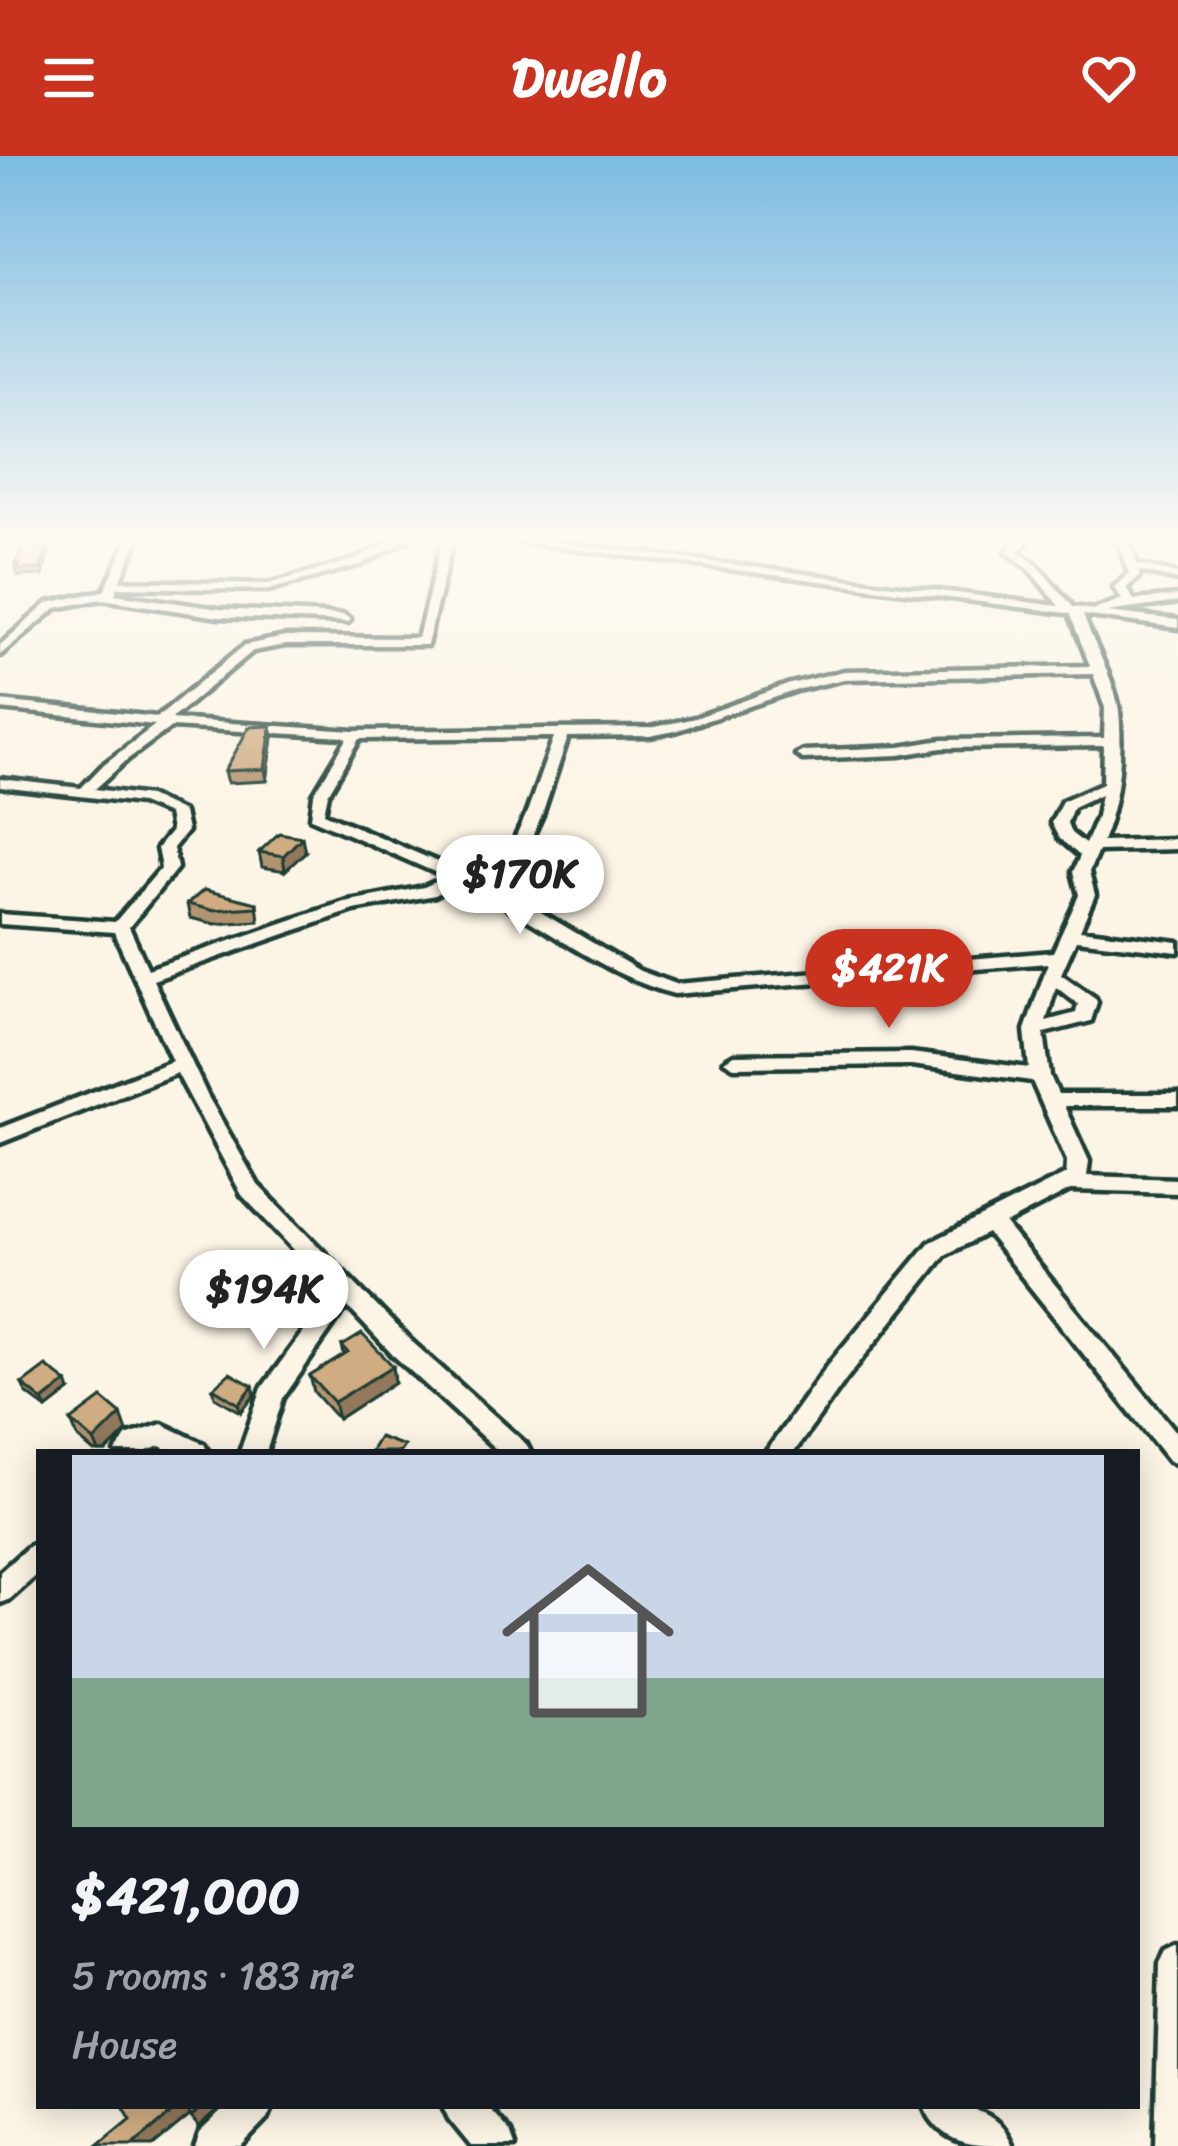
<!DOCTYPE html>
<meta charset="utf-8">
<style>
:root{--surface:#171b24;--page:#242831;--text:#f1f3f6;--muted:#9ea1a6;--accent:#c8321e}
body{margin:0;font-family:Sriracha,sans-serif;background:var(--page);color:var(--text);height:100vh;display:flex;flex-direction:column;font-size:45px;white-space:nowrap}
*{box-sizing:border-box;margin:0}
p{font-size:39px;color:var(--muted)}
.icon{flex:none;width:66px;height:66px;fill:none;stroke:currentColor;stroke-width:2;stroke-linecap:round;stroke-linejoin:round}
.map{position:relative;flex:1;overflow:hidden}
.details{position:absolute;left:36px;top:1293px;width:1104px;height:660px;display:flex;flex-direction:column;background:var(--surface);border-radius:0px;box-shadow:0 6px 30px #0003}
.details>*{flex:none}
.price{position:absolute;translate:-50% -102px;padding:0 27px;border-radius:42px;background:#fff;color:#222;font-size:39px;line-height:78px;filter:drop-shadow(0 3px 6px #0008)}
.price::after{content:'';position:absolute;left:50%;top:72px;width:36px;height:27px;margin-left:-18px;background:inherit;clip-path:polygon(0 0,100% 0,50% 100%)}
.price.active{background:var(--accent);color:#fff}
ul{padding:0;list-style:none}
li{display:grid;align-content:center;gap:24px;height:636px;padding:0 36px}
li span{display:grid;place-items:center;height:372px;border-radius:0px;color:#555}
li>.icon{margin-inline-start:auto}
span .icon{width:216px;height:216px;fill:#fffc;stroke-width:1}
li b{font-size:51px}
header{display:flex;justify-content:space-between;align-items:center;height:156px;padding:0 36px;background:var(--accent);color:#fff;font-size:54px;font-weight:700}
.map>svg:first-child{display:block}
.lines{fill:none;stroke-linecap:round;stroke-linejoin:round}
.street-casing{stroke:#1f3d34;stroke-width:9}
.street{fill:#fcf5e5;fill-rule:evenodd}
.wall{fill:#b39470;stroke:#1f3d34;stroke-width:3}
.shaded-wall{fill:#92785b;stroke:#1f3d34;stroke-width:3}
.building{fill:#d0ac82;stroke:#1f3d34;stroke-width:3}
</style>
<header><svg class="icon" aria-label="menu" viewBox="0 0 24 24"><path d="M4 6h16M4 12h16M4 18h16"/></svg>Dwello<svg class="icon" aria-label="heart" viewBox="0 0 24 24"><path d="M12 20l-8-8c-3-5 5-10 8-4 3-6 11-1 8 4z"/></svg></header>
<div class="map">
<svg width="1178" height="1990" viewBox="0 0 1178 1990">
<rect width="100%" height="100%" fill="#fcf5e5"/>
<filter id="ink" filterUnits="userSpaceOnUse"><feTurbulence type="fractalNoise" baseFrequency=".00833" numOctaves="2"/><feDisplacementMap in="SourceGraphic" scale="24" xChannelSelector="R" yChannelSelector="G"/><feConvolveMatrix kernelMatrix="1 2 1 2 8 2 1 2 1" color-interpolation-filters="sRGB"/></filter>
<g filter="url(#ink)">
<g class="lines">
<defs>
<g id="street">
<polygon points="129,382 139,382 120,425 268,428 354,404 398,382 411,382 362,408 268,434 118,431 115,438 219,453 344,459 350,463 348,466 219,461 102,443 56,452 0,499 0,489 48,447 104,435"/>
<path d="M443,382H453L427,489H285L253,495L171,563L354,575L650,572L695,562L790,528L844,515L1090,510L1070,458L1066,457L491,382H521L1059,450L1028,412L1007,396L1019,382H1030L1018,396L1036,408L1073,451L1094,454L1122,443L1114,431L1129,418L1119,388L1128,382H1141L1130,389L1137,408L1178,418V424L1139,415V421L1126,432L1134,444L1178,440V446L1107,456L1178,464V472L1083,459C1093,487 1116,528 1119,555C1123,597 1119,645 1102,685L1178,683V693L1098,695L1089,716L1095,739L1080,774L1178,786V796L1076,784L1061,818L1095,842L1097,846L1091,865L1044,877L1050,920L1058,938H1178V950H1064L1089,1005L1087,1020L1178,1023V1037L1070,1034L1005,1068L1178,1278V1308L1169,1305L987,1077L945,1099L846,1223L794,1296H766L828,1209L929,1087L1066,1018L1067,1005L1032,925L911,909L734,911L724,905L734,899L911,897L1029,912L1025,874L1048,807L674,838C596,817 533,759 459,727L435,739L354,754L153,824L207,939L258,1029L410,1184L526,1288L530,1296H499L392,1198L347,1150L283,1242L266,1296H240L262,1232L333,1135L242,1039L177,917L0,987V972L172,905L114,776L0,768V758L115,766L161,712L157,692L171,675L168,658L141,647L0,631V623L81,632L104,608L155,569L0,553V545L157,561L245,489L285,481L418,482ZM1093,518L1105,552L1104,582L942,584L900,591L803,595L796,599L803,603L900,599L942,592L1104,590L1103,627L1062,645L1051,667L1059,682L1080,700L1073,716L1079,739L1053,796L676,828L640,815L507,736L542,659L568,581L650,580L675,575L800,533L844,523ZM171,571L344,581L347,583L314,638L311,662L446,721L424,731L344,746L148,813L129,771L177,712L173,692L187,675L183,656L149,640L95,633L128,603ZM554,581L526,659L493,730L324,657L328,638L360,583ZM1101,638L1097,660L1085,688L1071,677L1067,667L1073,651ZM1056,831L1078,848L1076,857L1046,865Z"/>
<polygon points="162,1268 204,1288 208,1296 171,1296 160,1290 144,1296 116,1296 126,1280"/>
<polygon points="39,1387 39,1417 10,1443 0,1447 0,1416 29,1390"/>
<polygon points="1178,1789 1178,1990 1155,1990 1160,1807 1166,1795"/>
<polygon points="227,1950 273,1950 267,1963 241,1990 195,1990 200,1976"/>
<polygon points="443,1950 487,1950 510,1976 515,1990 471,1990 449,1963"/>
<path d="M924,1950C962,1950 996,1949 1013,1990C975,1990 941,1990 924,1950Z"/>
</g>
</defs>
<!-- street casing -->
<use href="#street" class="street-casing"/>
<!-- street -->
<use href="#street" class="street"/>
</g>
<!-- wall -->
<g class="wall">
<polygon points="49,392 43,419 18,420 15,408"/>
<polygon points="273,581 267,625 228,627 225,615"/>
<polygon points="259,696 305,696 285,715 262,711"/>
<polygon points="257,747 259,765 215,768 190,762 187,748"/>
<polygon points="342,1190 393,1210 395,1226 338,1263 314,1236 310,1220 344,1199"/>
<polygon points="22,1228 70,1235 47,1253 26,1237"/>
<polygon points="253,1230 255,1239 241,1256 215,1241 213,1232"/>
<polygon points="71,1265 127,1275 106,1296 94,1296 78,1282"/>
</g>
<!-- shaded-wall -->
<g class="shaded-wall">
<polygon points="47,387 49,392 43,419 41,413"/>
<polygon points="271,570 273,581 267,625 265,613"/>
<polygon points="302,681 305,696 285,715 283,700"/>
<polygon points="393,1210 395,1226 338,1263 334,1246"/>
<polygon points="67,1226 70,1235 47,1253 43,1245"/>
<polygon points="253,1230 255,1239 241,1256 239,1248"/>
<polygon points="121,1258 127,1275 106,1296 99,1296 94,1285"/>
<polygon points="180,1950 186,1950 192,1958 153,1990 132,1990"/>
<polygon points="202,1950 222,1950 199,1971 191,1961"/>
</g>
<!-- building -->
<g class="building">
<polygon points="28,382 44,382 47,387 41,413 17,414 20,408 15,408"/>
<polygon points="271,570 265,613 225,615 249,571"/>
<polygon points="279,677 302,681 283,700 259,696"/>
<polygon points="204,734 257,747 256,751 212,754 187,748"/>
<polygon points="362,1178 393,1210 334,1246 310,1220 348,1197 342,1190"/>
<polygon points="46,1210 67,1226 43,1245 22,1228"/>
<polygon points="230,1217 253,1230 239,1248 213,1232"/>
<polygon points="102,1242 121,1258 94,1285 71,1265"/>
<polygon points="379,1281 404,1290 400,1296 370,1296"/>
<polygon points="123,1950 180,1950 132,1990 98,1990 131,1963"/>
<polygon points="186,1950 202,1950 191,1961"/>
</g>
</g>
<!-- sky -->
<linearGradient id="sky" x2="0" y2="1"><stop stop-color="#7cbbe2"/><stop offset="0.58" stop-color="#fefaf3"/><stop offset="1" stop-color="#fefaf3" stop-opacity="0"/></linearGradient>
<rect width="1178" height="661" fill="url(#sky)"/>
</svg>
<b class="price" style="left:520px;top:781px">$170K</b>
<b class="price active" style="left:889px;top:875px">$421K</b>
<b class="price" style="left:264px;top:1196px">$194K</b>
<section class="details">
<ul>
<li><span style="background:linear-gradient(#c9d6e8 60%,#7fa58c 0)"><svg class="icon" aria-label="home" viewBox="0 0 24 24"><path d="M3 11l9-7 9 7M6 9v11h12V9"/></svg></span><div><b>$421,000</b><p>5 rooms · 183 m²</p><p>House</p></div></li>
</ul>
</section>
</div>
